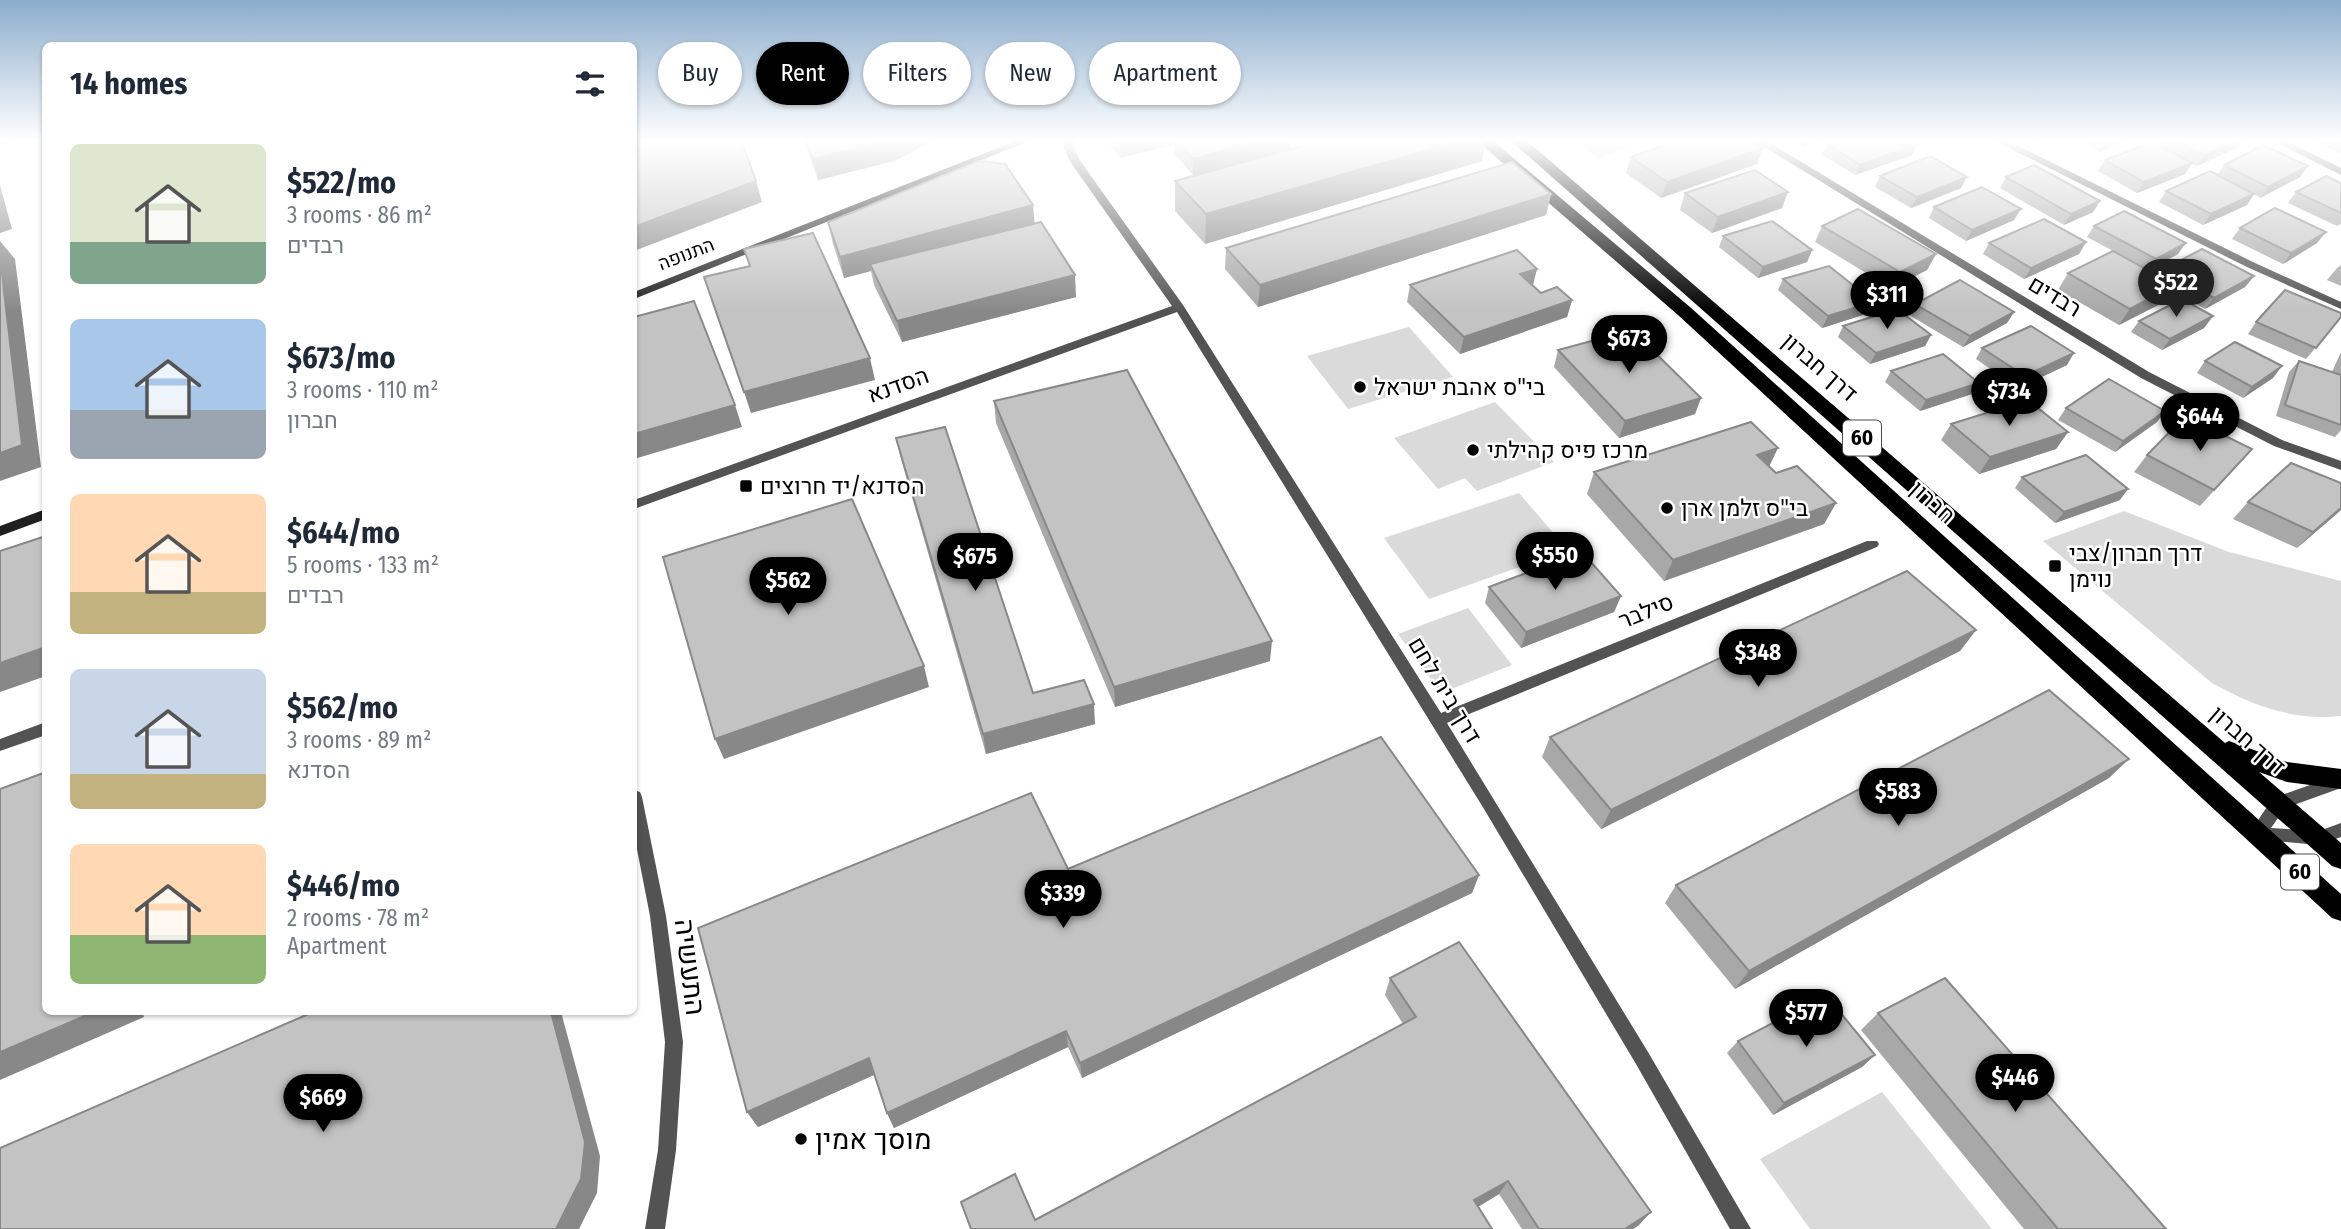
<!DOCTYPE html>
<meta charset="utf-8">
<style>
:root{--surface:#fff;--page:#f2f2f3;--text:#1f2937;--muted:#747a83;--accent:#000}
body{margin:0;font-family:"Fira Sans Condensed",Heebo,sans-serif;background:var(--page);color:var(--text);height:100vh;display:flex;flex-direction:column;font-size:26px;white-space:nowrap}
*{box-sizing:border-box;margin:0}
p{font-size:23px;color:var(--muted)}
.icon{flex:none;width:38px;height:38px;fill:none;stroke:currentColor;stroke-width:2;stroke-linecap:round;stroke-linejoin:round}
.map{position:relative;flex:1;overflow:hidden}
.side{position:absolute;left:42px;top:42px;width:595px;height:973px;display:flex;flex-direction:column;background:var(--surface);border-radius:10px;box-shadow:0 2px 5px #0004}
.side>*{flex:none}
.hud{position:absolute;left:658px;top:42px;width:665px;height:63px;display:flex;gap:14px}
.price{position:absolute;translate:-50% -60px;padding:0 16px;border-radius:24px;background:var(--accent);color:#fff;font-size:23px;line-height:46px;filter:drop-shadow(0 2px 4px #0008)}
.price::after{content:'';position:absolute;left:50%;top:42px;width:21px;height:16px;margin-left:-10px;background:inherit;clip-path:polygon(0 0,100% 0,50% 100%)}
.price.active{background:#222;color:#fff}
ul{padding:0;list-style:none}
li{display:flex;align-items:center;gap:21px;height:175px;padding:0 28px}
li span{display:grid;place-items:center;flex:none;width:196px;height:140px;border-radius:10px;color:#555}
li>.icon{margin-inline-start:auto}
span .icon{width:84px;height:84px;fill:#fffc;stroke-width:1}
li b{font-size:30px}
h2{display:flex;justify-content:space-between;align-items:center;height:84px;padding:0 28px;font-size:30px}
.pill{padding:0 24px;border-radius:32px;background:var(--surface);box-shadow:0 2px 5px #0004;font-size:24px;line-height:63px}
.pill.active{background:var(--accent);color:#fff}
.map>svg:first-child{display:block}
.green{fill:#dadada}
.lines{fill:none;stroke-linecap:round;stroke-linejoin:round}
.street{fill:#535353;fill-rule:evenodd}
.secondary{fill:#202020;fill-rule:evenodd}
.highway{fill:#000;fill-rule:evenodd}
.wall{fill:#a8a8a8}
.shaded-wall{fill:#888}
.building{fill:#c3c3c3;stroke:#888;stroke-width:2}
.poi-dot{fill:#000;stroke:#fff;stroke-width:2.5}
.labels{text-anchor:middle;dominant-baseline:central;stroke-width:5;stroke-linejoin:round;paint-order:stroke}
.far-street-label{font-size:19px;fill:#000;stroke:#fff}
.shield{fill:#fff;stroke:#4c4c4c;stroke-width:2}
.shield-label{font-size:21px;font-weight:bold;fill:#000}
.street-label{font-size:23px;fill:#000;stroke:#fff}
.poi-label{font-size:23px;fill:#000;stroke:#fff;text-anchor:start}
.near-street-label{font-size:28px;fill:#000;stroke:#fff}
.near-poi-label{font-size:28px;fill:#000;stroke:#fff;text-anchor:start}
</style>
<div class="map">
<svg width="2341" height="1229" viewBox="0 0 2341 1229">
<rect width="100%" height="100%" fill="#fff"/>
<!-- green -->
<g class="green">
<polygon points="1574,140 1648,140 1598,159"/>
<polygon points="1409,327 1453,377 1348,409 1307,356"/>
<polygon points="1495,402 1554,462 1477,491 1465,478 1438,489 1394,438"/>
<polygon points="1519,493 1568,550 1429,599 1384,538"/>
<path d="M2124,511L2229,552L2341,581V716C2294,721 2253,706 2212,683L2043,541Z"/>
<polygon points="1468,608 1512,665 1441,693 1398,634"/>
<polygon points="1882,1092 1992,1229 1810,1229 1760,1159"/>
</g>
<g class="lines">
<!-- street -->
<g class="street">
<polygon points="1064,140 1074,140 1074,149 1081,162 1183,305 1441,713 1867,541 1877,541 1879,544 1877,547 1447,723 1648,1052 1751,1229 1730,1229 1636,1064 1484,809 1177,312 634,509 634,500 1172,306 1071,163 1064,149"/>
<polygon points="1753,140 1765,140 2149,372 2282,440 2341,461 2341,470 2274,446 2141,378"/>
<polygon points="1993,140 2006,140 2255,263 2341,302 2341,309 2247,267"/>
<polygon points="2271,140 2284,140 2341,168 2341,175"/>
<polygon points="46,722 46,735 0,751 0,739"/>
<polygon points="2341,774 2341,788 2285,808 2271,828 2319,831 2341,823 2341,837 2319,845 2252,839 2250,834 2252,829 2273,798"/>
<polygon points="634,790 640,792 642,797 666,916 683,1042 676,1150 665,1229 645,1229 658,1150 665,1042 650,916 634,834"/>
</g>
<!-- secondary -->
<g class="secondary">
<polygon points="1018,140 1032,140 634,299 634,292"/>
<polygon points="46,509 46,519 0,536 0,526"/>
</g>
<!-- highway -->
<g class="highway">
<polygon points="1476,140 1492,140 1690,307 2341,894 2341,921 2332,918 1678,315"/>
<polygon points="1510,140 1526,140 2225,743 2229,741 2287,762 2341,769 2341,789 2287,782 2259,772 2341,843 2341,869 2332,866"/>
</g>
</g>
<!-- wall -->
<g class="wall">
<polygon points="804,140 935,140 894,161 818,180"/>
<polygon points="1105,140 1290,140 1289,149 1193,175 1175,154 1175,144 1121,158"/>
<polygon points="1792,140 1821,140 1803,147"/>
<polygon points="2078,140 2124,140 2100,152"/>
<polygon points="2159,140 2242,140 2238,147 2197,166 2192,164 2185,174 2137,193 2098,171 2105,160 2157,144"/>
<polygon points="2312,140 2341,140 2341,154"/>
<polygon points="1827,144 1917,144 1912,155 1855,175 1822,155"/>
<polygon points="1631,157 1757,164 1661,198 1626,173"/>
<polygon points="1482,161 1205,244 1175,211 1175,181"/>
<polygon points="2224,165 2300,177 2260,198 2254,194 2247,205 2203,225 2159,202 2166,191 2217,175"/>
<polygon points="1880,176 1961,188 1911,208 1875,187"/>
<polygon points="2006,177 2100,201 2093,212 2064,225 2000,188"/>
<polygon points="2341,183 2341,224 2337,226 2288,203 2296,192"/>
<polygon points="1685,193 1782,208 1712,233 1680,210"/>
<polygon points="1551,194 1546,215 1258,307 1225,269 1226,248"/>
<polygon points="1934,207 2014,220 1966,241 1929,218"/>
<polygon points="828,222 1035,224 1076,297 902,342 874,285 871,271 844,278 833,244"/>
<polygon points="1822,226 1936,254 1927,270 1891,288 1815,242"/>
<polygon points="2094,226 2178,254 2149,270 2087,237"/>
<polygon points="2240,228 2317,243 2283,264 2232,239"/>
<polygon points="1723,236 1812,250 1807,262 1758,278 1719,247"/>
<polygon points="2086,242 2079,254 2024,279 1983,254 1989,243"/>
<polygon points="2341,265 2341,286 2327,280 2337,268"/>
<polygon points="1537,269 1532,285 1541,293 1572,300 1567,317 1460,354 1407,302 1410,285"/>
<polygon points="2162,270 2254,276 2245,287 2205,309 2171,290 2164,302 2119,325 2058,290 2068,273 2158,276"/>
<polygon points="1783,279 1874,302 1869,313 1822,328 1778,290"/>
<polygon points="1915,304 2014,312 2007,323 1963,347 1909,315"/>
<polygon points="2213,316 2204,328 2162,350 2131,332 2139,321"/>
<polygon points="2341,317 2306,359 2248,334 2256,322"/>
<polygon points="1843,326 1931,335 1925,346 1870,364 1838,337"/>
<polygon points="1982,348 2067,365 2018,388 1976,359"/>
<polygon points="1558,350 1701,398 1695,414 1619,438 1554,367"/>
<polygon points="2341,352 2341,375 2332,372"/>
<polygon points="2205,361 2273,378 2243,398 2197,373"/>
<polygon points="2299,361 2341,375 2341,430 2335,437 2276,416 2289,372"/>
<polygon points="1891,371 1972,394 1920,411 1885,382"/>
<polygon points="994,401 1270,661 1115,707 996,423"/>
<polygon points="2066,408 2157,422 2115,452 2058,420"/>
<polygon points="1951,424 2068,432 2056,449 1979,474 1941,440"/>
<polygon points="896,438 1033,693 1095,724 986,754 901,459"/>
<polygon points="2252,449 2200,506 2134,472 2147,455"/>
<polygon points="1769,466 1776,473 1836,503 1824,524 1664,581 1587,494 1594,472"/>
<polygon points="2022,477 2120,500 2055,523 2015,488"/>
<polygon points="2248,502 2341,510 2297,548 2233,519"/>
<polygon points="1489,587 1621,596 1614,612 1521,648 1485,603"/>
<polygon points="1976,630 1960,651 1601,829 1542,757 1550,737"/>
<polygon points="2109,778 1735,989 1665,903 1676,885"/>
<polygon points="1068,869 1479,875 1472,893 1082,1078 1068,1047 894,1128 887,1113 874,1075 758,1127 747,1112"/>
<polygon points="1390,978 1639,1225 1633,1229 1522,1229 1499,1194 1478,1207 1035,1220 1403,1024 1385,995"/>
<polygon points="1878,1013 2166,1229 2024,1229 1861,1030"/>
<polygon points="1738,1041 1875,1055 1862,1067 1773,1115 1727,1053"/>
</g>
<!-- shaded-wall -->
<g class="shaded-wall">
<polygon points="0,140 16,140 16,141 0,145"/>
<polygon points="890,140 935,140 894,161 818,180 813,159"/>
<polygon points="1129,140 1175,140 1175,144 1121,158 1121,142"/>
<polygon points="1262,140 1290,140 1289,149 1193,175 1193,159"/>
<polygon points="1462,140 1486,140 1482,161 1205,244 1206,214"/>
<polygon points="1806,140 1821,140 1803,147"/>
<polygon points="2108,140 2124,140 2100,152"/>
<polygon points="2237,140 2242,140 2238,147 2197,166 2204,155"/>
<polygon points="1917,144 1912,155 1855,175 1860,165"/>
<polygon points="1763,148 1757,164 1661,198 1667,182"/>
<polygon points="2192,163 2185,174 2137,193 2144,182"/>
<polygon points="2308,166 2300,177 2260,198 2268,187"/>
<polygon points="1967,177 1961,188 1911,208 1917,197"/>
<polygon points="756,181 762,202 634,251 634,227"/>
<polygon points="0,185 12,229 0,233"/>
<polygon points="1788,192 1782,208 1712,233 1718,217"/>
<polygon points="1551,194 1546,215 1258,307 1260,285"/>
<polygon points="2254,194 2247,205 2203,225 2211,214"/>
<polygon points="2100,201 2093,212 2064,225 2071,214"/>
<polygon points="1033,205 1035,227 870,264 871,271 844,278 840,257"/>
<polygon points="2021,209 2014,220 1966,241 1972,230"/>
<polygon points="2326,232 2317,243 2283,264 2291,253"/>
<polygon points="0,241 15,259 41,467 0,481"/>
<polygon points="2086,242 2079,254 2024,279 2031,268"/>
<polygon points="2186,243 2178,254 2149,270 2156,259"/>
<polygon points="1812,250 1807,262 1758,278 1763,267"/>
<polygon points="1936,254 1927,270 1891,288 1900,272"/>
<polygon points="1537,269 1533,285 1516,291 1520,274"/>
<polygon points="1075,275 1076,297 902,342 897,321"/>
<polygon points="2254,276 2245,287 2205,309 2214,298"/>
<polygon points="2175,285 2164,302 2119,325 2130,309"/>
<polygon points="1572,300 1567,317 1460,354 1464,337"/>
<polygon points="1874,302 1869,313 1822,328 1828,316"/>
<polygon points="2014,312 2007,323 1963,347 1970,336"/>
<polygon points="2213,316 2204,328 2162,350 2170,339"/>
<polygon points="1931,335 1925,346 1870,364 1876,353"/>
<polygon points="2074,353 2067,365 2018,388 2025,376"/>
<polygon points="870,358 875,380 751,413 744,392"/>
<polygon points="2282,366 2273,378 2243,398 2252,387"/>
<polygon points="1979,383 1972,394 1920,411 1926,400"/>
<polygon points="1701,398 1695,414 1619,438 1625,421"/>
<polygon points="735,405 742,427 634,459 634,434"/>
<polygon points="2165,411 2157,422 2115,452 2123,441"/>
<polygon points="2068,432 2056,449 1979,474 1990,457"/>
<polygon points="1778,448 1768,469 1757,455"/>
<polygon points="2128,489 2120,500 2055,523 2064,512"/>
<polygon points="1836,503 1824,524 1664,581 1673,560"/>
<polygon points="2341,508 2341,510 2297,548 2313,532"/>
<polygon points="1621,596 1614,612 1521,648 1526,632"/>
<polygon points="1976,630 1960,651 1601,829 1611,810"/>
<polygon points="1272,641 1270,661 1115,707 1114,687"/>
<polygon points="46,647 46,676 0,692 0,663"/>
<polygon points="924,666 929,687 724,759 715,739"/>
<polygon points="1094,704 1095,724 986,754 983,734"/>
<polygon points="2129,759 2109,778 1735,989 1749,971"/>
<polygon points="1479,875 1472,893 1082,1078 1080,1063"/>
<polygon points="94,1012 143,1012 144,1017 0,1080 0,1052"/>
<polygon points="551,1012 561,1012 600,1156 597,1193 579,1229 556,1229"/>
<polygon points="1066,1031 1068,1047 894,1128 887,1113"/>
<polygon points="1875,1055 1862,1067 1773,1115 1784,1103"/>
<polygon points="869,1058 876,1074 758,1127 747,1112"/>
<polygon points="1508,1181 1499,1194 1466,1214 1474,1200"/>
<polygon points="1651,1212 1639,1225 1633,1229 1625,1229"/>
</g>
<!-- building -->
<g class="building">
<polygon points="634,140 741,140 756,181 634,227"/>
<polygon points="806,140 890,140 813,159"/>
<polygon points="1176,140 1262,140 1193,159"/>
<polygon points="1323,140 1462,140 1206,214 1175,181"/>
<polygon points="1679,140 1750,140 1763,148 1667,182 1631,157"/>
<polygon points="1837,140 1910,140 1917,144 1860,165 1827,144"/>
<polygon points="2173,140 2237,140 2204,155"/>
<polygon points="2152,142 2192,163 2144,182 2105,160"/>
<polygon points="2263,145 2308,166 2268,187 2224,165"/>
<polygon points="1930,156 1967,177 1917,197 1880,176"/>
<polygon points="979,161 1005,164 1033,205 840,257 828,222"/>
<polygon points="1512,162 1551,194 1260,285 1226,248"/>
<polygon points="2034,165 2100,201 2071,214 2006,177"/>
<polygon points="1755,170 1788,192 1718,217 1685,193"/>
<polygon points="2210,171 2254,194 2211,214 2166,191"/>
<polygon points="2326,176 2341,183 2341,213 2296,192"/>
<polygon points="1982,187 2021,209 1972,230 1934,207"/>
<polygon points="2275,208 2326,232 2291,253 2240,228"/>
<polygon points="1858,209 1936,254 1900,272 1822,226"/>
<polygon points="2124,211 2186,243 2156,259 2094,226"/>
<polygon points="2044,219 2086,242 2031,268 1989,243"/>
<polygon points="1772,221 1812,250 1763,267 1723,236"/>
<polygon points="1041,222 1075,275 897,321 870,264"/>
<polygon points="813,233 870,358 744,392 704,277 750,266 744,249"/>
<polygon points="2202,249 2254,276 2214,298 2162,270"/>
<polygon points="1517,250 1537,269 1520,274 1541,293 1557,287 1572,300 1464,337 1410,285"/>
<polygon points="2113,251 2175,285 2130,309 2068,273"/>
<polygon points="0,257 22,445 0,453"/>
<polygon points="1829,266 1874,302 1828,316 1783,279"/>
<polygon points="1960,280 2014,312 1970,336 1915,304"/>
<polygon points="2285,290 2341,313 2341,317 2316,348 2256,322"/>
<polygon points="2182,299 2213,316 2170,339 2139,321"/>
<polygon points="694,301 735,405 634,434 634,317"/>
<polygon points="1897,309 1931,335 1876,353 1843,326"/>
<polygon points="2031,326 2074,353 2025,376 1982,348"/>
<polygon points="1632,330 1701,398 1625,421 1558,350"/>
<polygon points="2235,342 2282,366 2252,387 2205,361"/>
<polygon points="1943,354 1979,383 1926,400 1891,371"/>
<polygon points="2299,361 2341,375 2341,425 2285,405"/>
<polygon points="1127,370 1272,641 1114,687 994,401"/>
<polygon points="2109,379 2165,411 2123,441 2066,408"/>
<polygon points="2028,400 2068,432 1990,457 1951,424"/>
<polygon points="2185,416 2252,449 2214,490 2147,455"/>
<polygon points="1751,422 1778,448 1757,455 1776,473 1797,466 1836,503 1673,560 1594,472"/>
<polygon points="945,427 1033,693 1084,680 1094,704 983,734 896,438"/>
<polygon points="2086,455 2128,489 2064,512 2022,477"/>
<polygon points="2291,463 2341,483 2341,508 2313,532 2248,502"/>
<polygon points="852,499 924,666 715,739 663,557"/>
<polygon points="46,536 46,647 0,663 0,551"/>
<polygon points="1582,552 1621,596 1526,632 1489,587"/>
<polygon points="1907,571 1976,630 1611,810 1550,737"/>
<polygon points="2049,690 2129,759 1749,971 1676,885"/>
<polygon points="1381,737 1479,875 1080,1063 1066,1031 887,1113 869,1058 747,1112 698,928 1031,793 1068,869"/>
<polygon points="46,772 46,1012 94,1012 0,1052 0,789"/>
<polygon points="1459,942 1651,1212 1625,1229 1539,1229 1508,1181 1474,1200 1492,1229 971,1229 961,1202 1015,1174 1035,1220 1416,1017 1390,978"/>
<polygon points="1945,978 2166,1229 2058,1229 1878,1013"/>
<polygon points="1826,995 1875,1055 1784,1103 1738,1041"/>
<polygon points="313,1012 551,1012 585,1142 581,1179 556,1229 0,1229 0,1148"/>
</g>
<!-- sky -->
<linearGradient id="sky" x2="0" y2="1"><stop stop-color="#8baccc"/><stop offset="0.45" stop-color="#fff"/><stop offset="1" stop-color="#fff" stop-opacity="0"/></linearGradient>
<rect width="2341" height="312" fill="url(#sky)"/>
<!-- markers -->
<g class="poi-dot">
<circle cx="1360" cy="387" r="7"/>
<circle cx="1473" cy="450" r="7"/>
<rect x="739" y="479" width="14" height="14" rx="3.5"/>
<circle cx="1667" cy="508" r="7"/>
<rect x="2048" y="559" width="14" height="14" rx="3.5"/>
<circle cx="801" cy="1139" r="7"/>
</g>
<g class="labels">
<!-- far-street labels -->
<g class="far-street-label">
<text transform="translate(686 254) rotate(-21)">התנופה</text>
</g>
<!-- shield labels -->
<g class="shield">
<rect x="1843" y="420.5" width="38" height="35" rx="5"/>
<rect x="2281" y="854.5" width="38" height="35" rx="5"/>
</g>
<g class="shield-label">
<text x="1862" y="438">60</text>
<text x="2300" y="872">60</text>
</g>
<!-- street labels -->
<g class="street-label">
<text transform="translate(2055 296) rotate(31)">רבדים</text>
<text transform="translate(1820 367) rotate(41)">דרך חברון</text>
<text transform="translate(898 385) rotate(-20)">הסדנא</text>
<text transform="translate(1933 502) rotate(42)">חברון</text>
<text transform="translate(1646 611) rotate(-22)">סילבר</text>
<text transform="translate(1445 690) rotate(59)">דרך בית לחם</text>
<text transform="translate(2248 740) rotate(41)">דרך חברון</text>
</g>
<!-- poi labels -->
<g class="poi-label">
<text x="1374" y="387">בי"ס אהבת ישראל</text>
<text x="1487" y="450">מרכז פיס קהילתי</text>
<text x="760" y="486">הסדנא/יד חרוצים</text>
<text x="1681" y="508">בי"ס זלמן ארן</text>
<text x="2069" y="553">דרך חברון/צבי<tspan x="2069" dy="26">נוימן</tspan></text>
</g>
<!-- near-street labels -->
<g class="near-street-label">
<text transform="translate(690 967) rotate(83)">התעשיה</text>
</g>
<!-- near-poi labels -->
<g class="near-poi-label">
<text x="815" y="1139">מוסך אמין</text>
</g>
</g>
</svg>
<b class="price active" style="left:2176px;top:319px">$522</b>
<b class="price" style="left:1887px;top:331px">$311</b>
<b class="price" style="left:1629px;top:375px">$673</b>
<b class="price" style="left:2009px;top:428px">$734</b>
<b class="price" style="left:2200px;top:453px">$644</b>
<b class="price" style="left:1555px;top:592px">$550</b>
<b class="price" style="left:975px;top:593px">$675</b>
<b class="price" style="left:788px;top:617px">$562</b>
<b class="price" style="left:1758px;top:689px">$348</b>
<b class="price" style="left:1898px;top:828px">$583</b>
<b class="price" style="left:1063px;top:930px">$339</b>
<b class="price" style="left:1806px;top:1049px">$577</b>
<b class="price" style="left:2015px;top:1114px">$446</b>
<b class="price" style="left:323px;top:1134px">$669</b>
<div class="hud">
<a class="pill">Buy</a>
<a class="pill active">Rent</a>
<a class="pill">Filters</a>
<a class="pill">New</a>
<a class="pill">Apartment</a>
</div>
<section class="side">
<h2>14 homes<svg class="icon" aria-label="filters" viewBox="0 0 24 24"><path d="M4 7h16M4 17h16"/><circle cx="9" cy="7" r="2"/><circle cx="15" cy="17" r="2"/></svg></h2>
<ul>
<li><span style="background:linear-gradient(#dfe7d0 70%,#7fa58c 0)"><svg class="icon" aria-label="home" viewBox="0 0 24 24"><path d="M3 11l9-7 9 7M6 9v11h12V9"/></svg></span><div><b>$522/mo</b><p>3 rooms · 86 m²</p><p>רבדים</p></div></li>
<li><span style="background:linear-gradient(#a9c7e8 65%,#9aa5b1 0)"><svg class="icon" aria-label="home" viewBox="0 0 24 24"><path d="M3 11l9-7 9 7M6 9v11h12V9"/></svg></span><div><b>$673/mo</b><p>3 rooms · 110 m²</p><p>חברון</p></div></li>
<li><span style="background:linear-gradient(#ffd9b3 70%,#c2b280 0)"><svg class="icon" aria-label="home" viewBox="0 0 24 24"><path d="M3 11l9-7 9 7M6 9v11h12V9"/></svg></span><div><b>$644/mo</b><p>5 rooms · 133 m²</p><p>רבדים</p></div></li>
<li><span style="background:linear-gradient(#c9d6e8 75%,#c2b280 0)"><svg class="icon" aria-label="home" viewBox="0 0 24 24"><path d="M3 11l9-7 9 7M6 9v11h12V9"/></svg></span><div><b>$562/mo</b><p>3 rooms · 89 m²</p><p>הסדנא</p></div></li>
<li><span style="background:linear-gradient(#ffd9b3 65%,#8fb573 0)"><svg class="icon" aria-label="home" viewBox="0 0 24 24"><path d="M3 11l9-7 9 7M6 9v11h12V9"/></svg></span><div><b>$446/mo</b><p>2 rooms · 78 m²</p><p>Apartment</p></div></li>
</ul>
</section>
</div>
